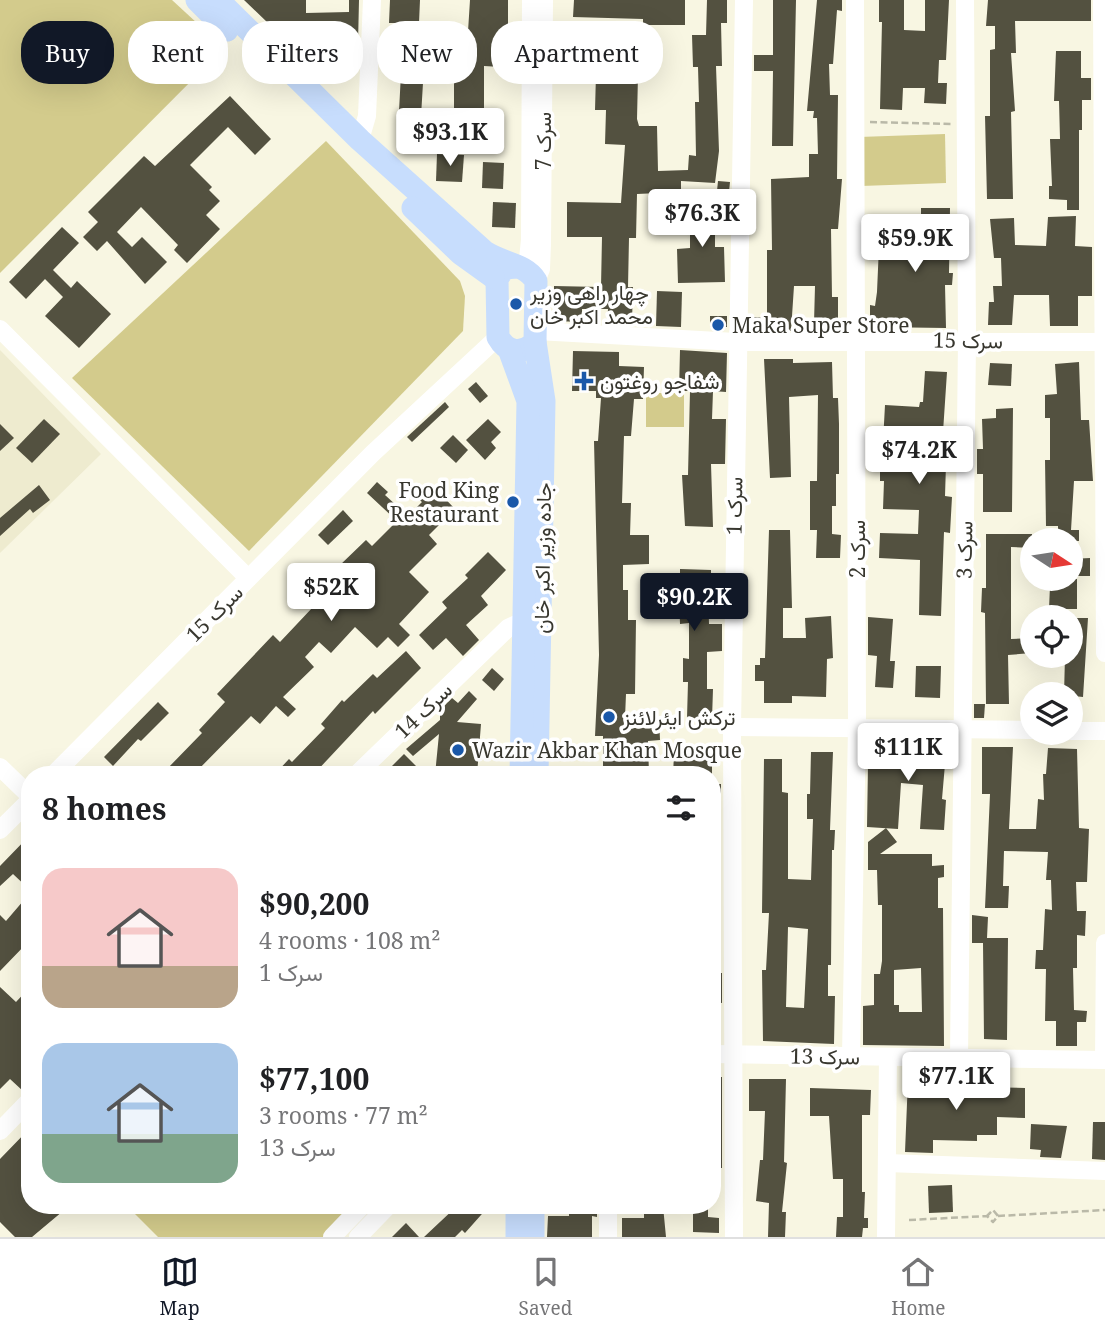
<!DOCTYPE html>
<meta charset="utf-8">
<style>
:root{--surface:#fff;--page:#f6f6f6;--text:#202124;--muted:#757577;--line:#e0e0e0;--accent:#111827}
body{margin:0;font-family:"Noto Serif",Vazirmatn,serif;background:var(--page);color:var(--text);height:100vh;display:flex;flex-direction:column;font-size:26px;white-space:nowrap}
*{box-sizing:border-box;margin:0}
p{font-size:23px;color:var(--muted)}
.icon{flex:none;width:38px;height:38px;fill:none;stroke:currentColor;stroke-width:2;stroke-linecap:round;stroke-linejoin:round}
.map{position:relative;flex:1;overflow:hidden}
.drawer{position:absolute;left:21px;top:766px;width:700px;height:448px;display:flex;flex-direction:column;background:var(--surface);border-radius:28px;box-shadow:0 7px 28px #0002}
.drawer>*{flex:none}
.hud{position:absolute;left:21px;top:21px;width:700px;height:63px;display:flex;gap:14px}
.needle{width:46px;rotate:102deg}
.tools{position:absolute;left:1020px;top:528px;display:grid;gap:14px}
.tools a{display:grid;place-items:center;width:63px;height:63px;border-radius:50%;background:var(--surface);box-shadow:0 7px 28px #0002;font-size:35px}
.price{position:absolute;translate:-50% -60px;padding:0 16px;border-radius:7px;background:#fff;color:#222;font-size:23px;line-height:46px;filter:drop-shadow(0 2px 4px #0008)}
.price::after{content:'';position:absolute;left:50%;top:42px;width:21px;height:16px;margin-left:-10px;background:inherit;clip-path:polygon(0 0,100% 0,50% 100%)}
.price.selected{background:var(--accent);color:#fff}
ul{padding:0;list-style:none}
li{display:flex;align-items:center;gap:21px;height:175px;padding:0 21px}
li span{display:grid;place-items:center;flex:none;width:196px;height:140px;border-radius:21px;color:#555}
li>.icon{margin-inline-start:auto}
span .icon{width:84px;height:84px;fill:#fffc;stroke-width:1}
li b{font-size:30px}
h2{display:flex;justify-content:space-between;align-items:center;height:84px;padding:0 21px;font-size:30px}
.pill{padding:0 24px;border-radius:28px;background:var(--surface);box-shadow:0 7px 28px #0002;font-size:24px;line-height:63px}
.pill.selected{background:var(--accent);color:#fff}
.dock{display:flex;justify-content:space-around;align-items:center;height:98px;border-top:2px solid var(--line);background:var(--surface);font-size:19px;color:var(--muted)}
.dock a{display:grid;justify-items:center;gap:4px}
.dock .selected{color:var(--accent)}
.map>svg:first-child{display:block}
.built{fill:#eeebcf}
.green{fill:#d3cb8c}
.building{fill:#535140;fill-rule:evenodd}
.lines{fill:none;stroke-linecap:round;stroke-linejoin:round}
.path{stroke:#bab9a8;stroke-width:2.5;stroke-dasharray:7 3.5;stroke-linecap:butt}
.minor{stroke:#fff;stroke-width:18}
.major{stroke:#c7ddfd;stroke-width:23}
.poi-dot{fill:#1a58a9;stroke:#fff;stroke-width:2.5}
.labels{text-anchor:middle;dominant-baseline:central;stroke-width:7;stroke-linejoin:round;paint-order:stroke}
.street-label{font-size:21px;fill:#38372f;stroke:#fff}
.poi-label{font-size:21px;fill:#38372f;stroke:#fff;text-anchor:start}
</style>
<div class="map">
<svg width="1105" height="1237" viewBox="0 0 1105 1237">
<rect width="100%" height="100%" fill="#f8f6e2"/>
<!-- built -->
<polygon class="built" points="0,350 101,454 0,553"/>
<!-- green -->
<g class="green">
<polygon points="0,0 172,0 224,48 0,273"/>
<polygon points="945,134 946,183 861,186 859,137"/>
<polygon points="326,141 460,281 465,296 463,331 249,551 72,378"/>
<rect x="646" y="393" width="38" height="34"/>
<polygon points="127,1206 355,1206 325,1237 158,1237"/>
</g>
<!-- building -->
<g class="building">
<polygon points="244,0 306,0 306,13 349,12 349,0 359,0 358,44 352,44 353,61 340,61 339,45 291,45 281,37 281,22 268,23"/>
<polygon points="390,0 420,0 419,23 435,24 435,66 424,66 419,150 397,150 401,73 411,74 411,49 395,49 395,23 389,23"/>
<polygon points="470,0 508,0 508,36 514,36 514,56 501,56 501,67 484,66 484,114 490,114 490,153 463,153 463,109 454,109 454,79 465,79"/>
<polygon points="574,0 685,0 685,25 643,25 643,19 573,17"/>
<polygon points="707,0 727,0 727,23 721,23 722,66 716,66 719,151 715,183 681,181 681,192 637,194 636,238 629,238 628,287 633,287 632,322 627,325 607,324 608,309 582,309 582,322 554,321 554,286 601,287 602,237 567,237 567,202 621,203 625,145 605,144 606,110 595,110 596,74 638,75 637,119 639,126 657,126 658,171 688,170 689,155 696,156 695,102 699,102 698,67 693,67 692,35 706,35"/>
<polygon points="773,0 796,0 793,146 772,146 773,71 754,71 754,55 773,55"/>
<polygon points="817,0 842,0 842,11 837,10 833,64 829,64 830,95 838,95 837,179 842,179 838,229 831,229 832,297 838,297 838,324 814,323 815,286 794,286 791,331 751,329 751,317 767,318 767,250 772,250 771,179 809,177 809,154 818,154 817,118 813,118 814,111 807,111"/>
<polygon points="879,0 904,0 904,30 925,31 925,0 949,0 946,60 939,60 938,83 947,83 946,104 924,103 925,88 903,88 902,110 880,109 882,22 879,22"/>
<polygon points="988,0 1091,0 1091,21 1015,21 1016,53 1011,53 1015,111 1011,112 1013,199 987,199 985,116 990,116 990,50 995,49 995,26 986,26"/>
<polygon points="187,28 195,36 186,44 179,36"/>
<polygon points="1056,51 1081,51 1081,78 1091,78 1091,100 1082,100 1082,130 1079,130 1079,210 1067,210 1067,200 1049,199 1049,186 1052,186 1050,139 1060,139 1059,101 1054,101"/>
<polygon points="230,96 271,139 255,155 228,127 190,165 212,187 209,190 220,201 206,215 220,229 187,263 174,250 178,245 141,207 117,232 132,247 142,237 167,262 145,284 107,241 97,251 83,237 98,222 88,212 144,156 155,166"/>
<polygon points="437,154 464,155 462,182 436,181"/>
<polygon points="483,162 504,163 503,189 482,188"/>
<polygon points="718,181 730,182 729,192 717,191"/>
<polygon points="493,202 516,203 515,228 492,227"/>
<polygon points="690,203 715,203 715,247 724,247 725,282 678,283 677,249 690,248"/>
<polygon points="921,208 950,208 949,273 953,273 952,285 945,285 946,328 876,327 876,317 870,317 870,305 875,306 877,292 879,246 889,246 890,228 921,229"/>
<polygon points="1076,216 1075,246 1092,247 1092,296 1078,296 1078,326 1050,326 1049,295 1014,295 1012,325 988,325 989,302 994,302 993,286 1002,286 1001,258 994,258 990,219 1014,218 1015,245 1046,246 1048,217"/>
<polygon points="62,227 79,243 53,270 71,288 77,281 111,314 79,348 45,316 63,297 45,279 26,299 9,282"/>
<polygon points="657,291 682,292 681,327 656,326"/>
<rect x="710" y="316" width="17" height="11"/>
<polygon points="680,350 727,353 726,392 713,391 712,419 726,419 725,464 711,464 713,527 685,526 682,475 688,475 690,391 679,391"/>
<polygon points="573,351 619,352 619,366 644,367 643,399 634,399 631,436 624,436 622,503 631,503 630,535 649,535 649,564 623,565 623,590 628,590 628,620 636,620 635,694 626,694 625,718 659,717 660,740 648,741 649,775 603,775 603,736 595,736 599,655 594,441 598,441 601,398 596,398 596,391 572,391"/>
<polygon points="764,359 793,359 793,363 832,362 833,398 838,398 839,424 839,474 836,474 836,506 832,506 832,534 841,535 840,558 816,558 817,530 810,530 810,481 817,481 818,395 789,397 791,477 770,478"/>
<polygon points="1079,362 1081,420 1089,420 1093,481 1074,481 1071,530 1079,530 1079,541 1058,541 1058,526 1046,526 1045,460 1050,460 1050,418 1045,418 1045,395 1057,394 1055,364"/>
<polygon points="990,363 1012,364 1011,386 988,385"/>
<polygon points="925,371 947,372 943,432 947,432 945,496 952,497 950,533 944,532 941,616 919,615 920,560 879,558 880,533 918,534 919,510 883,509 884,481 880,481 880,442 883,442 885,405 919,407 920,402 923,402"/>
<polygon points="476,382 488,396 480,403 468,389"/>
<polygon points="445,402 449,407 412,442 407,437"/>
<polygon points="1013,408 1012,512 983,512 983,474 977,474 977,449 983,449 982,419 996,418 996,409"/>
<polygon points="44,419 60,434 32,463 16,448"/>
<polygon points="488,419 501,432 491,442 496,448 485,460 466,440"/>
<polygon points="0,424 14,438 0,451"/>
<polygon points="453,435 468,450 456,463 440,448"/>
<polygon points="377,482 388,492 385,495 408,516 422,502 416,497 430,483 455,509 429,535 437,544 409,572 429,592 399,624 410,635 398,647 388,637 377,648 355,627 331,653 319,642 305,657 314,667 283,697 296,709 288,717 276,706 260,724 251,716 193,775 174,775 167,769 202,733 199,730 225,702 217,694 273,635 280,642 346,572 339,566 366,540 372,546 397,521 367,493"/>
<polygon points="39,485 50,500 33,513 30,509 0,536 0,518"/>
<polygon points="343,510 353,521 328,545 318,535"/>
<polygon points="769,530 790,530 792,608 783,608 783,638 806,638 805,618 831,616 833,658 827,659 826,697 792,696 792,703 764,703 764,681 755,681 755,665 760,665 760,658 765,658"/>
<polygon points="986,534 1032,534 1032,548 1011,547 1011,639 1032,638 1032,653 1008,655 1009,704 986,704 985,613 981,612 982,588 986,588"/>
<polygon points="488,552 506,570 481,596 488,605 466,625 479,640 463,656 446,638 433,650 419,635 447,608 442,602 468,578 465,575"/>
<polygon points="1090,558 1090,576 1071,576 1071,559"/>
<polygon points="680,569 711,570 711,593 708,593 709,624 722,624 722,651 707,652 707,689 713,689 712,719 687,718 688,682 683,682 683,658 689,659 689,623 680,624 679,594 643,592 644,576 680,579"/>
<polygon points="1056,579 1077,579 1077,609 1049,609 1050,586 1056,586"/>
<polygon points="868,617 893,619 890,661 895,661 893,688 875,687 877,656 868,655"/>
<polygon points="1076,618 1088,618 1083,697 1064,695 1065,656 1071,656 1071,639 1077,639"/>
<polygon points="406,651 421,668 375,714 373,711 313,775 274,775 289,759 292,762 325,728 321,724 342,700 344,702 373,674 377,678"/>
<polygon points="916,666 941,666 940,698 915,697"/>
<polygon points="492,668 504,679 494,691 482,680"/>
<polygon points="469,691 477,699 457,722 481,724 477,775 435,775 439,734 413,756 406,749 440,720 440,710 452,698 458,703"/>
<polygon points="158,702 169,713 141,741 138,739 113,766 104,757"/>
<polygon points="974,704 985,704 984,718 974,718"/>
<polygon points="919,740 947,741 942,799 946,800 944,830 920,829 923,785 901,783 898,829 867,827 868,764 883,764 883,743 919,744"/>
<polygon points="982,747 1013,747 1009,829 1036,829 1038,799 1044,800 1043,774 1046,774 1048,748 1077,749 1079,828 1089,829 1087,882 1076,882 1077,911 1086,911 1085,936 1077,935 1077,968 1073,968 1074,1010 1087,1011 1086,1022 1077,1022 1077,1046 1056,1046 1056,1021 1045,1021 1046,969 1035,969 1036,950 1043,950 1045,909 1052,910 1051,880 1046,880 1048,852 1004,851 1003,886 1009,886 1008,908 985,908 990,794 982,794"/>
<path d="M811,752H833L830,830H835L834,850H832L831,965H828V996H835L834,1044L763,1041L762,970H766L769,913H762L764,759H782V792L788,793V879L811,880L813,819H807V794H810ZM788,927L808,929L804,1008L786,1007Z"/>
<polygon points="404,754 425,775 383,775"/>
<polygon points="674,754 712,755 712,775 673,775"/>
<rect x="712" y="784" width="9" height="25"/>
<path d="M886,828L897,842L880,854H932V866L944,865V877L938,878V908H943L944,1046L863,1045V1006L874,1005V974H880L882,961V905H878L877,870H868V842ZM921,968L922,1012H899V1005H894V970Z"/>
<polygon points="30,835 30,890 13,874 0,886 0,866"/>
<polygon points="712,858 721,859 721,932 712,932"/>
<polygon points="30,893 30,933 25,939 28,942 0,971 0,915 6,921"/>
<polygon points="972,915 988,917 987,938 1008,938 1007,1040 984,1039 983,943 972,943"/>
<polygon points="712,973 722,973 722,1003 712,1002"/>
<polygon points="0,987 16,1002 30,987 30,1089 23,1091 10,1079 0,1089"/>
<rect x="712" y="1077" width="10" height="91"/>
<polygon points="749,1079 786,1079 784,1162 787,1163 782,1212 786,1212 785,1237 768,1237 769,1203 756,1201 760,1160 763,1160 765,1111 749,1111"/>
<polygon points="908,1079 940,1079 940,1084 977,1087 1025,1088 1025,1118 997,1117 997,1135 977,1135 977,1141 933,1140 933,1153 905,1152"/>
<polygon points="810,1088 871,1090 870,1115 862,1115 862,1192 865,1192 864,1218 868,1218 868,1228 863,1228 862,1237 836,1237 837,1217 843,1217 843,1179 833,1179 829,1116 810,1116"/>
<polygon points="1093,1122 1105,1122 1105,1160 1092,1159"/>
<polygon points="1031,1124 1067,1126 1061,1158 1040,1157 1041,1150 1030,1149"/>
<polygon points="30,1128 30,1206 69,1206 32,1237 15,1237 0,1222 0,1159"/>
<polygon points="952,1185 953,1212 929,1213 928,1186"/>
<polygon points="457,1206 489,1206 465,1233 462,1230 455,1237 424,1237"/>
<polygon points="569,1206 597,1206 597,1217 592,1216 592,1237 547,1237 548,1216 569,1216"/>
<polygon points="644,1206 663,1206 666,1237 622,1237 622,1218 644,1218"/>
<polygon points="693,1206 708,1206 708,1217 719,1218 719,1233 693,1232"/>
<polygon points="406,1223 419,1237 392,1237"/>
</g>
<g class="lines">
<!-- path -->
<g class="path">
<polyline points="870,122 951,124"/>
<polyline points="241,1206 257,1206"/>
<polyline points="998,1216 1105,1210"/>
<polyline points="909,1220 987,1216 993,1222 998,1216 993,1210 987,1216"/>
</g>
<!-- minor -->
<g class="minor">
<polyline points="1102,0 1105,653"/>
<polyline points="360,140 367,116 372,0"/>
<polyline points="527,269 530,240 531,0"/>
<polyline points="536,281 541,269 542,244 544,0"/>
<polyline points="0,329 248,578"/>
<polyline points="537,331 736,342 1105,342"/>
<polyline points="732,727 1032,730"/>
<polyline points="1071,731 1105,731"/>
<polyline points="0,767 30,796"/>
<polyline points="53,775 373,453 498,337"/>
<polyline points="356,775 508,628 525,620"/>
<polyline points="0,830 30,800"/>
<polyline points="712,1054 1105,1060"/>
<polyline points="851,1057 857,726 855,0"/>
<polyline points="959,1058 967,340 965,0"/>
<polyline points="1104,1060 1105,943"/>
<polyline points="0,1131 30,1100"/>
<polyline points="887,1163 1105,1171"/>
<polyline points="332,1237 362,1206"/>
<polyline points="358,1237 388,1206"/>
<polyline points="608,1237 608,1206"/>
<polyline points="734,1237 732,727 744,0"/>
<polyline points="886,1237 888,1057"/>
</g>
<!-- major -->
<g class="major">
<polyline points="197,0 227,30"/>
<path d="M218,0L360,140L485,252C501,263 526,264 536,281L535,342C522,355 507,353 498,337L497,279L504,268L517,267"/>
<polyline points="413,208 461,254 493,277"/>
<polyline points="535,342 544,401 537,775"/>
<polyline points="509,349 528,401 521,775"/>
<polyline points="517,1237 517,1206"/>
<polyline points="533,1237 533,1206"/>
</g>
</g>
<!-- markers -->
<g class="poi-dot">
<circle cx="516" cy="304" r="7"/>
<circle cx="718" cy="325" r="7"/>
<path d="M580.5 370.5h7v7h7v7h-7v7h-7v-7h-7v-7h7z"/>
<circle cx="513" cy="502" r="7"/>
<circle cx="609" cy="717" r="7"/>
<circle cx="458" cy="750" r="7"/>
</g>
<g class="labels">
<!-- street labels -->
<g class="street-label">
<text transform="translate(543 141) rotate(-90)">سرک 7</text>
<text transform="translate(968 340) rotate(1)">سرک 15</text>
<text transform="translate(734 506) rotate(-89)">سرک 1</text>
<text transform="translate(857 549) rotate(-90)">سرک 2</text>
<text transform="translate(964 550) rotate(-89)">سرک 3</text>
<text transform="translate(542 558) rotate(-89)">جاده وزیر اکبر خان</text>
<text transform="translate(214 613) rotate(-45)">سرک 15</text>
<text transform="translate(423 710) rotate(-44)">سرک 14</text>
<text transform="translate(825 1056) rotate(1)">سرک 13</text>
</g>
<!-- poi labels -->
<g class="poi-label">
<text x="530" y="292">چهار راهی وزیر<tspan x="530" dy="24">محمد اکبر خان</tspan></text>
<text x="732" y="325">Maka Super Store</text>
<text x="600" y="381">شفاجو روغتون</text>
<text x="499" y="490" text-anchor="end">Food King<tspan x="499" dy="24">Restaurant</tspan></text>
<text x="623" y="717">ترکش ایئرلائنز</text>
<text x="472" y="750">Wazir Akbar Khan Mosque</text>
</g>
</g>
</svg>
<div class="tools">
<a><svg class="needle" viewBox="-14 -14 28 28"><path d="M0-13l5 13h-10z" fill="#e53935"/><path d="M0 13l5-13h-10z" fill="#757577"/></svg></a>
<a><svg class="icon" aria-label="locate" viewBox="0 0 24 24"><circle cx="12" cy="12" r="6"/><path d="M12 2v4M12 18v4M2 12h4M18 12h4"/></svg></a>
<a><svg class="icon" aria-label="layers" viewBox="0 0 24 24"><path d="M12 4l9 5-9 5-9-5zM3 14l9 5 9-5"/></svg></a>
</div>
<b class="price" style="left:450px;top:168px">$93.1K</b>
<b class="price" style="left:702px;top:249px">$76.3K</b>
<b class="price" style="left:915px;top:274px">$59.9K</b>
<b class="price" style="left:919px;top:486px">$74.2K</b>
<b class="price" style="left:331px;top:623px">$52K</b>
<b class="price selected" style="left:694px;top:633px">$90.2K</b>
<b class="price" style="left:908px;top:783px">$111K</b>
<b class="price" style="left:956px;top:1112px">$77.1K</b>
<div class="hud">
<a class="pill selected">Buy</a>
<a class="pill">Rent</a>
<a class="pill">Filters</a>
<a class="pill">New</a>
<a class="pill">Apartment</a>
</div>
<section class="drawer">
<h2>8 homes<svg class="icon" aria-label="filters" viewBox="0 0 24 24"><path d="M4 7h16M4 17h16"/><circle cx="9" cy="7" r="2"/><circle cx="15" cy="17" r="2"/></svg></h2>
<ul>
<li><span style="background:linear-gradient(#f6c9c9 70%,#b9a48a 0)"><svg class="icon" aria-label="home" viewBox="0 0 24 24"><path d="M3 11l9-7 9 7M6 9v11h12V9"/></svg></span><div><b>$90,200</b><p>4 rooms · 108 m²</p><p>سرک 1</p></div></li>
<li><span style="background:linear-gradient(#a9c7e8 65%,#7fa58c 0)"><svg class="icon" aria-label="home" viewBox="0 0 24 24"><path d="M3 11l9-7 9 7M6 9v11h12V9"/></svg></span><div><b>$77,100</b><p>3 rooms · 77 m²</p><p>سرک 13</p></div></li>
</ul>
</section>
</div>
<nav class="dock">
<a class="selected"><svg class="icon" aria-label="map" viewBox="0 0 24 24"><path d="M3 6l6-2 6 2 6-2v14l-6 2-6-2-6 2zM9 4v14M15 6v14"/></svg>Map</a>
<a><svg class="icon" aria-label="saved" viewBox="0 0 24 24"><path d="M7 4h10v16l-5-4-5 4z"/></svg>Saved</a>
<a><svg class="icon" aria-label="home" viewBox="0 0 24 24"><path d="M3 11l9-7 9 7M6 9v11h12V9"/></svg>Home</a>
</nav>
